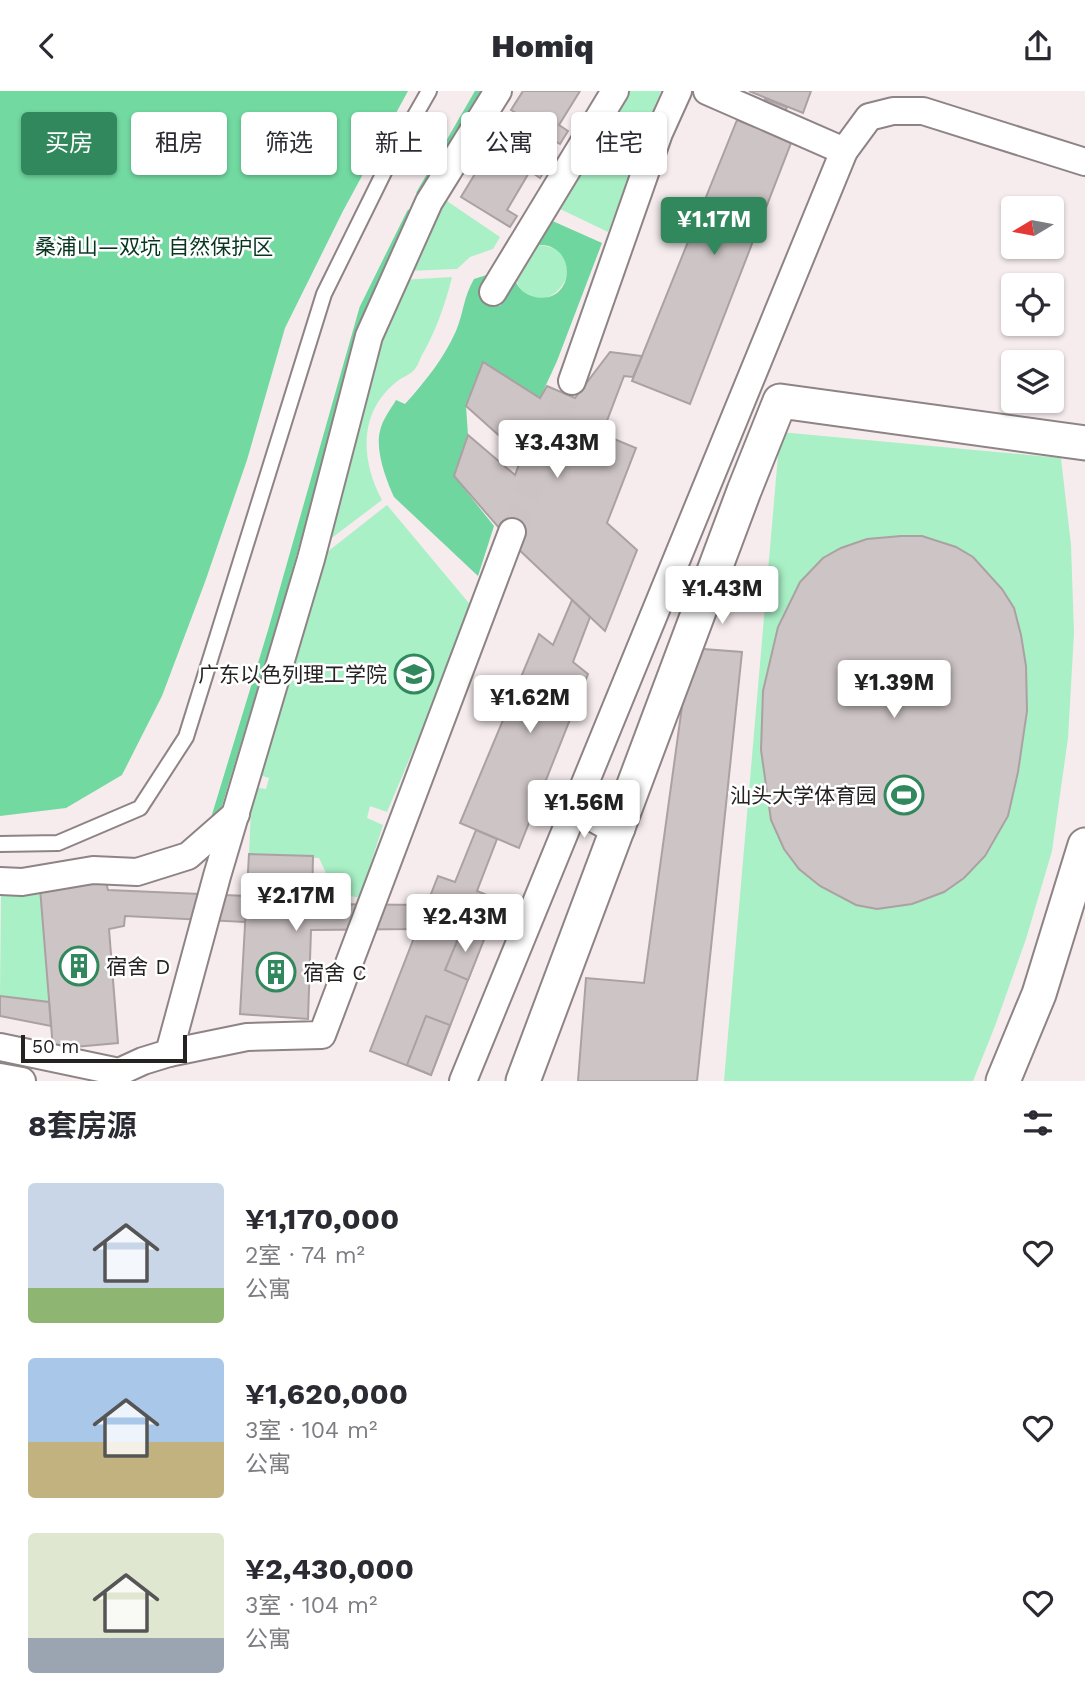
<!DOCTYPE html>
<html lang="zh">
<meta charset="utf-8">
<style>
:root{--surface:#fff;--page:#f2f2f3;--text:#2b2b33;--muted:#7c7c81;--accent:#31885d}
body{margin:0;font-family:"Work Sans","Noto Sans SC",sans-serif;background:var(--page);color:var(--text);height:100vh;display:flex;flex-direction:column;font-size:26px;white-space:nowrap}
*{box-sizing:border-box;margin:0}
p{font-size:23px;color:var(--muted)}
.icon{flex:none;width:38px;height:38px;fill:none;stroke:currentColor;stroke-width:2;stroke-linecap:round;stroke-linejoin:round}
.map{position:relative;height:990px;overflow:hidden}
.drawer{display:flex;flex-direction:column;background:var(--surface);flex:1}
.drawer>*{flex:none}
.top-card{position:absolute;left:21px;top:21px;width:700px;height:63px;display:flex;gap:14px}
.needle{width:46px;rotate:260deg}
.fabs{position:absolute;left:1001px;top:105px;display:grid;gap:14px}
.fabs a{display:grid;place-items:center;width:63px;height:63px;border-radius:7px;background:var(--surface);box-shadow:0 2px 5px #0004;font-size:35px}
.scale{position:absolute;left:21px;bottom:18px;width:166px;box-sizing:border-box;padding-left:7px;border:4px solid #252222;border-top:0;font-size:19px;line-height:24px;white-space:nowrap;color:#252222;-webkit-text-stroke:5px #fff;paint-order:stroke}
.price{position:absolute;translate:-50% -60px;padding:0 16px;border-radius:7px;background:#fff;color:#222;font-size:23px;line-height:46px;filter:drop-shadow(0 2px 4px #0008)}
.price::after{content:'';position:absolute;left:50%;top:42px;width:21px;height:16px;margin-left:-10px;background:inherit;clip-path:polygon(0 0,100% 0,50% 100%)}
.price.current{background:var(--accent);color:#fff}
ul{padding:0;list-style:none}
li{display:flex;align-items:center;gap:21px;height:175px;padding:0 28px}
li span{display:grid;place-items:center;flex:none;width:196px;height:140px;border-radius:7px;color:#555}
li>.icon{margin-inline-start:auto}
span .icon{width:84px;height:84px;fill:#fffc;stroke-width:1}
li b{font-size:30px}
h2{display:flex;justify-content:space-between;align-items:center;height:84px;padding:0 28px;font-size:30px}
.chip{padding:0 24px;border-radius:7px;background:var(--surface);box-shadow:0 2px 5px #0004;font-size:24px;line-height:63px}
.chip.current{background:var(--accent);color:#fff}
header{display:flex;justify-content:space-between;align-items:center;height:91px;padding:0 28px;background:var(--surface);font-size:32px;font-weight:800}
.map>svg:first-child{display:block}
.green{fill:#a9f0c6}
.forest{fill:#72d9a1}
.water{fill:#6ed69e}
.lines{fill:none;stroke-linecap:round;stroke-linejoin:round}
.stream{stroke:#6ed69e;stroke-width:7}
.building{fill:#cdc4c5;stroke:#aba1a2;stroke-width:2}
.minor-tunnel{stroke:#ccc4c4;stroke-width:26;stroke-dasharray:26 13;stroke-linecap:butt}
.service-casing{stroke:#8e8486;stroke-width:18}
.minor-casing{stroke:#8e8486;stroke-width:30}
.tertiary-casing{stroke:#8e8486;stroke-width:37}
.service{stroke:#fff;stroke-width:14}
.minor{stroke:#fff;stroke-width:26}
.tertiary{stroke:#fff;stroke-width:33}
.labels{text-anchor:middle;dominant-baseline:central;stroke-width:5;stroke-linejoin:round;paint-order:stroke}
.park-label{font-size:21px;fill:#073620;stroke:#fff}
.poi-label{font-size:21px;fill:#252222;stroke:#fff;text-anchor:end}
</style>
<header><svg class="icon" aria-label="back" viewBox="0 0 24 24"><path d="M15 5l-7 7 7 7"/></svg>Homiq<svg class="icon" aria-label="share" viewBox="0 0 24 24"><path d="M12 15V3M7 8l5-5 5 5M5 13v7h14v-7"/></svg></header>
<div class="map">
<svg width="1085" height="990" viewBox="0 0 1085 990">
<rect width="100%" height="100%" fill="#f6eced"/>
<!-- green -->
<g class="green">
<polygon points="625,0 661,0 643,44 607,31"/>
<polygon points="595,48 629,61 623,73 632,78 608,141 556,116"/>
<polygon points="441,106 500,146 493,158 470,166 457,178 405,180"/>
<path d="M538,154C608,160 537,249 515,186L529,156Z"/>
<path d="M452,186C445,214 436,240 421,266C419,270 417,277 413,280C408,285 400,287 395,292C358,323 361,370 382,409L325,452L358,317L401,189Z"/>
<polygon points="780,341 1061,367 1071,454 1074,542 1068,647 1052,760 1026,848 995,935 973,990 724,990"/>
<polygon points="387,414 473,517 387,721 370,715 367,727 383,734 360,807 341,803 326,782 319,767 249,763 252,696 266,698 269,687 255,683 317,469"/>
<polygon points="40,797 49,911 0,905 1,805"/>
</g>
<!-- forest -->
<polygon class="forest" points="0,0 408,0 343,120 285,237 247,369 205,491 162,605 122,684 66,717 0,725"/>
<!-- water -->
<path class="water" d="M548,128L602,152L557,270L540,307L483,271L466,315L468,344L454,385L494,435L478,485L394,406C386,389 375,359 380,340C382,329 391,318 396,309L405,313C425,291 444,267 456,240C464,221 463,207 474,188L493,182L482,204L500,215L515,189C519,198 525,204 535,206C575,215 580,150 535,154Z"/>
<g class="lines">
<!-- stream -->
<g class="stream">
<polyline points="420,102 479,0"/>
<polyline points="214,729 272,538 363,217 410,122"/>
</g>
</g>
<!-- building -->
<g class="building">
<polygon points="523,0 580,0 559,34 568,40 560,53 546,45 534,65 548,74 540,87 530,80 507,119 517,125 510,136 461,106 498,45 511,53 526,28 511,19"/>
<polygon points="749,0 811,0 803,22"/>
<polygon points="765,8 787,16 775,45 791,52 690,313 632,290 737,29 754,36"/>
<polygon points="610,261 642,265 633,286 624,285 602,343 636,357 607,432 637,459 605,540 514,454 454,385 468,344 515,384 522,365 466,315 483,271 540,307 547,295 575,307"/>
<polygon points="901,445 922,445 956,456 973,466 1002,498 1014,517 1021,544 1026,575 1027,620 1018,681 1008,725 985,765 964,787 944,801 912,813 877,818 856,814 820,795 799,778 784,758 771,729 761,659 763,600 778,536 800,491 823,467 841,457 867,448"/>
<polygon points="572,509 590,526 573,571 588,583 519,757 460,732 539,543 553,554"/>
<polygon points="690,557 742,561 697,990 578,990 586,887 644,892"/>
<polygon points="476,739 497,748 477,800 499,809 431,984 370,960 438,785 455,791"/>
<polygon points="249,763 313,765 312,813 427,814 417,838 311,839 308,928 240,923"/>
<polygon points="104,784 108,799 247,805 245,831 125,825 124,835 109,838 118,952 53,958 40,797"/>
<polygon points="463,836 485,846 468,889 445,879"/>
<polygon points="0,905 49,911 51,935 0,925"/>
<polygon points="426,925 450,934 431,984 407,974"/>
</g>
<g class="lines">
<!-- minor-tunnel -->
<polyline class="minor-tunnel" points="512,441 572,290"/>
<defs>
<polyline id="service" points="0,753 58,752 140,717 186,646 324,203 393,63 429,0"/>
<g id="minor">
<polyline points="707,0 844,60"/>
<polyline points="493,201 615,0"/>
<polyline points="572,290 659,42 678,0"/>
<polyline points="0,790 22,791 93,779 137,781 188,765 236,723"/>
<polyline points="0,956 119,981 143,970 169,962 217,785 311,468 369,245 429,111 498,0"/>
<polyline points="169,962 247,946 322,944 512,441"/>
<polyline points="0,986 22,990"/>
<polyline points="463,990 844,60 869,26 893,20 923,20 1085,71"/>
</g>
<g id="tertiary">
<polyline points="577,714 618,737"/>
<polyline points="523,990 744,400 780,310 1085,352"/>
<polyline points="1003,990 1039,903 1085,754"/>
</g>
</defs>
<!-- service casing -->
<use href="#service" class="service-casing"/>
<!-- minor casing -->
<use href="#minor" class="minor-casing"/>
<!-- tertiary casing -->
<use href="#tertiary" class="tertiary-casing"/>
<!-- service -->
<use href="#service" class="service"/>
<!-- minor -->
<use href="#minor" class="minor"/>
<!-- tertiary -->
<use href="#tertiary" class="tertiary"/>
</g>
<!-- icons -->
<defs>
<symbol id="university-ring" viewBox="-11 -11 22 22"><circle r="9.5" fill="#fff" stroke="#31885d" stroke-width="1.5"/><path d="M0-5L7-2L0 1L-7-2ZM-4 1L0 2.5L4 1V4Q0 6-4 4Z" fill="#31885d"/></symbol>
<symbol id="stadium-ring" viewBox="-11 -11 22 22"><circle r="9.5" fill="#fff" stroke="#31885d" stroke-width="1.5"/><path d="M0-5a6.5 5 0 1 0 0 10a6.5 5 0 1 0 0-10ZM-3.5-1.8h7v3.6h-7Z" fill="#31885d"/></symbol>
<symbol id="building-ring" viewBox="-11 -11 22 22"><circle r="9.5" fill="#fff" stroke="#31885d" stroke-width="1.5"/><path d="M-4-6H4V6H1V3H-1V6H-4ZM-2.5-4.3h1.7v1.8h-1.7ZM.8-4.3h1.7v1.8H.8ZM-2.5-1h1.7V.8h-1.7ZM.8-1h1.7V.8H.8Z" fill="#31885d"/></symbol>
</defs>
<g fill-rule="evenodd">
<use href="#university-ring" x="392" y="561" width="44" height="44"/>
<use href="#stadium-ring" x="882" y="682" width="44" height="44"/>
<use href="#building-ring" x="57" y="853" width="44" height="44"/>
<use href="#building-ring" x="254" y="859" width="44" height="44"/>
</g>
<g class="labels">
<!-- park labels -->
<g class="park-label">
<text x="154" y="155">桑浦山—双坑 自然保护区</text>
</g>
<!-- poi labels -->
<g class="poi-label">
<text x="387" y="583">广东以色列理工学院</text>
<text x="877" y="704">汕头大学体育园</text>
<text x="106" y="875" text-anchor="start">宿舍 D</text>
<text x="303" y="881" text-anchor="start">宿舍 C</text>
</g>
</g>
</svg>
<div class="fabs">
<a><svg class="needle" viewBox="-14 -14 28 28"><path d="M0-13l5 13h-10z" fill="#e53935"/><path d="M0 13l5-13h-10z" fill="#7c7c81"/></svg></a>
<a><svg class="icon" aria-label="locate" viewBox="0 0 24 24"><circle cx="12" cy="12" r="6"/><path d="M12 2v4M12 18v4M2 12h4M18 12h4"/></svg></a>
<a><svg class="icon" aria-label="layers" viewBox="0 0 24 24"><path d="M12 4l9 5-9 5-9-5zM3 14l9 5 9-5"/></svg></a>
</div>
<div class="scale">50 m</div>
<b class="price current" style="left:714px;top:166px">¥1.17M</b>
<b class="price" style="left:557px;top:389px">¥3.43M</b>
<b class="price" style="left:722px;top:535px">¥1.43M</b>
<b class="price" style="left:894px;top:629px">¥1.39M</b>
<b class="price" style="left:530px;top:644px">¥1.62M</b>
<b class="price" style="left:584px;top:749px">¥1.56M</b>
<b class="price" style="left:296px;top:842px">¥2.17M</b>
<b class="price" style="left:465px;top:863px">¥2.43M</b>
<div class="top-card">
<a class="chip current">买房</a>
<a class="chip">租房</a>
<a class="chip">筛选</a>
<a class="chip">新上</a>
<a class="chip">公寓</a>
<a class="chip">住宅</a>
</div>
</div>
<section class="drawer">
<h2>8套房源<svg class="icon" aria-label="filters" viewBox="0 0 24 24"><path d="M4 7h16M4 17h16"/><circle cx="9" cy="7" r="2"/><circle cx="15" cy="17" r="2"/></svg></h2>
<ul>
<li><span style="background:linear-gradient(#c9d6e8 75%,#8fb573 0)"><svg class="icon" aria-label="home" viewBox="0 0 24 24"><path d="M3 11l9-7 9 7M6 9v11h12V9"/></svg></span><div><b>¥1,170,000</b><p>2室 · 74 m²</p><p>公寓</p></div><svg class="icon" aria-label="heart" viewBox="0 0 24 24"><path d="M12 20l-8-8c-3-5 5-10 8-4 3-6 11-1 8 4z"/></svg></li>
<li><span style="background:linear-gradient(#a9c7e8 60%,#c2b280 0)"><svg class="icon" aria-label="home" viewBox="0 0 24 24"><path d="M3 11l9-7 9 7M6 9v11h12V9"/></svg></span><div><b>¥1,620,000</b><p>3室 · 104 m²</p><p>公寓</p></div><svg class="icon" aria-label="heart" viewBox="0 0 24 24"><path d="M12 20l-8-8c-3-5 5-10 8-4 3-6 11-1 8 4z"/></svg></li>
<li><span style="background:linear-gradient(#dfe7d0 75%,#9aa5b1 0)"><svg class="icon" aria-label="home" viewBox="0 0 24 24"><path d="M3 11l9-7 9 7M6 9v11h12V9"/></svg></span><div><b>¥2,430,000</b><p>3室 · 104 m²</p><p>公寓</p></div><svg class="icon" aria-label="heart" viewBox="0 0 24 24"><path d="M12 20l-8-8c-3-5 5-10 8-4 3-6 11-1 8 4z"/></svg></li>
</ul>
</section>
